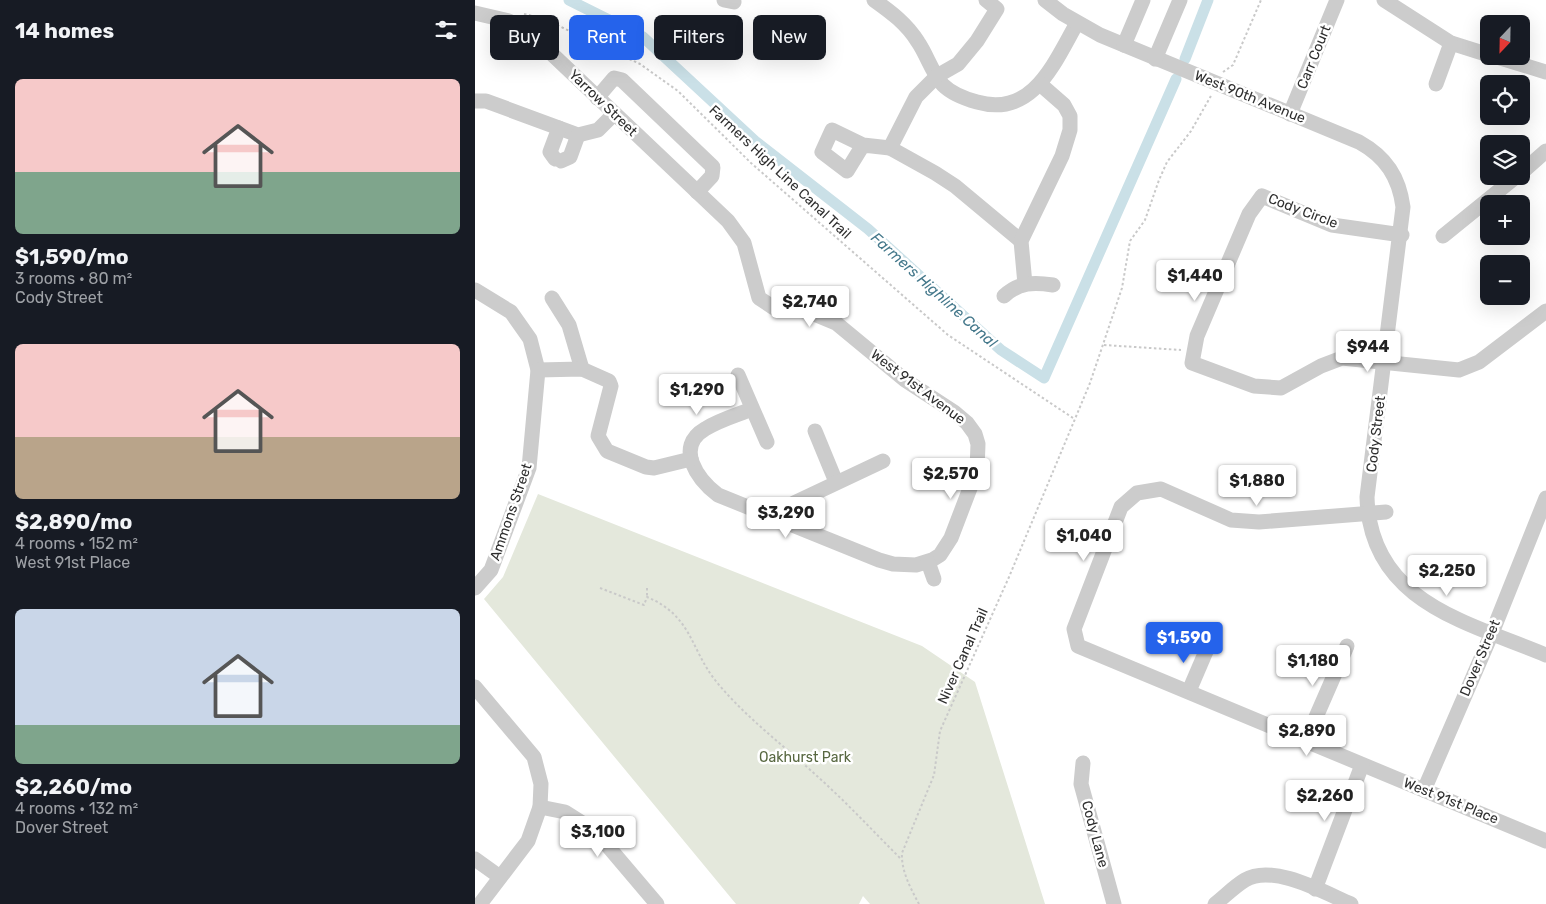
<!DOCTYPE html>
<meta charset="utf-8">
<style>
:root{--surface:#171b24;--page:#242831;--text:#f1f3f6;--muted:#9ea1a6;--accent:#2563eb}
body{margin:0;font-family:Rubik,sans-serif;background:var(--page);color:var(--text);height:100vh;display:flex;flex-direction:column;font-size:19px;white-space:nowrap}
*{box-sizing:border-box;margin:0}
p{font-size:16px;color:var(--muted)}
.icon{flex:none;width:28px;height:28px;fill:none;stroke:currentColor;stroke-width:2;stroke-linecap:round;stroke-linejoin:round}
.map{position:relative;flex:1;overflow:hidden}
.panel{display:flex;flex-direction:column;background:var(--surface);width:475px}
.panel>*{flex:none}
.top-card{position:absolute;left:15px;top:15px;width:475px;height:45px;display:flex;gap:10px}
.needle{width:32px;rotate:202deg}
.tools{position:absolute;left:1005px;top:15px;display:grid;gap:10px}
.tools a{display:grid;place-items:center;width:50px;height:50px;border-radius:8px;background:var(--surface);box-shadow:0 5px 20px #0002;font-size:25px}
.price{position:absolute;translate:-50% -42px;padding:0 11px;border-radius:5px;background:#fff;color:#222;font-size:16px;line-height:32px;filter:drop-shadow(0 1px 2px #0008)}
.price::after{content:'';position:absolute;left:50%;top:30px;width:15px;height:11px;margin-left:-8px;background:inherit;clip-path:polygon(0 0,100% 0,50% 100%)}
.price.on{background:var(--accent);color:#fff}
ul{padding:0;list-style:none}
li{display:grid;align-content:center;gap:10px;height:265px;padding:0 15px}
li span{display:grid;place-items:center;height:155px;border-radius:8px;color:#555}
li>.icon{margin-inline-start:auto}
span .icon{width:90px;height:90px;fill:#fffc;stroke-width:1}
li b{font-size:21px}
h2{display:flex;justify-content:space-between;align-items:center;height:60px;padding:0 15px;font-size:21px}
.chip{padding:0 18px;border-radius:8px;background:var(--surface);box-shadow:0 5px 20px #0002;font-size:18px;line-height:45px}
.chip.on{background:var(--accent);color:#fff}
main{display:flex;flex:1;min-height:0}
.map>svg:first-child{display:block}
.green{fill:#e4e8dc}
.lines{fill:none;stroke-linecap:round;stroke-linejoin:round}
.canal{stroke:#cae0e7;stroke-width:11}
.path{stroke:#c9c9c9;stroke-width:2;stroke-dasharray:2.5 2.5;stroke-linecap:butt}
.minor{stroke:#ccc;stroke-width:15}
.labels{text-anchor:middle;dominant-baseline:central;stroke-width:5;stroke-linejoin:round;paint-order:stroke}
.street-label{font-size:14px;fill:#2f2f2f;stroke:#fff}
.park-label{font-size:14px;fill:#576740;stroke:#fff}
.water-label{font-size:15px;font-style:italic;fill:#44788b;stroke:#fff}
</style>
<main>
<section class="panel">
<h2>14 homes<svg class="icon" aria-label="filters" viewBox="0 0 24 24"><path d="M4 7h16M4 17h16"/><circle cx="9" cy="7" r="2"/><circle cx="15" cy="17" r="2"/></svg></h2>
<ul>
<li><span style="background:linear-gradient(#f6c9c9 60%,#7fa58c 0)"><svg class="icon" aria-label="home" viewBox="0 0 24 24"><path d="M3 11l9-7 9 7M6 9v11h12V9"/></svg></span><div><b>$1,590/mo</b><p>3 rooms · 80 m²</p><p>Cody Street</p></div></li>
<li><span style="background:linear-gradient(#f6c9c9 60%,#b9a48a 0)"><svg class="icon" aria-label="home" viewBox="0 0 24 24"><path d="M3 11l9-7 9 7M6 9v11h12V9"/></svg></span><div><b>$2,890/mo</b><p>4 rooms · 152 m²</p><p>West 91st Place</p></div></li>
<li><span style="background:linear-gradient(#c9d6e8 75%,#7fa58c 0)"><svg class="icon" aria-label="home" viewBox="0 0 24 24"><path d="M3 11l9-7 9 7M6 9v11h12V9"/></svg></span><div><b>$2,260/mo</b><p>4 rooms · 132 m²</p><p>Dover Street</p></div></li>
</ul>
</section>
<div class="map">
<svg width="1071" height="904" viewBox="0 0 1071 904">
<rect width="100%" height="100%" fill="#fff"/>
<!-- green -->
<polygon class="green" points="63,494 447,646 500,682 570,904 395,904 388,896 384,904 261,904 9,599 28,577"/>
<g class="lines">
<!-- canal -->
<g class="canal">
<polyline points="94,0 168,37 280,141 393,229 526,350 569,378 701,79"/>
<polyline points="710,59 733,0"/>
</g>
<!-- path -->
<g class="path">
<polyline points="49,14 67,18 165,64 203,91 276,163 473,335 598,418"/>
<polyline points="748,72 758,65 786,0"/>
<polyline points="629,345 706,350"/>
<path d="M125,588L169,605L172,597C217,616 215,648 240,680C269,716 308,745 342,776C371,802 398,831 426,859"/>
<polyline points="172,588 172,597"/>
<path d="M444,904C436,889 426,871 427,853L459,775L465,731L534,577L615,383L647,288L655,241L670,220L684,180L692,162L716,131L737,94"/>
</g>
<!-- minor -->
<g class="minor">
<polyline points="249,0 259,2"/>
<path d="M399,0C416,12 432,24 443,42C452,55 457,73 468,85C476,93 491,99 502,102C558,118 579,63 602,23"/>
<path d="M570,0L588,14L625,35L884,142C911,157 924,177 928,207L892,497C895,602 992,622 1071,655"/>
<polyline points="909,0 976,43 1014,55"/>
<path d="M0,13L34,21L59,37L253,221L269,243L284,298L299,308L332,311L361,323L430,380L479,412L492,423L500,434L503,444L502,470L476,538L465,555L457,560L441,565L418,564L404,560L243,495C223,480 199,447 230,429C244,420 262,415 277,409"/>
<polyline points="649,45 668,0"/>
<polyline points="1019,56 1071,72"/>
<polyline points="680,59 705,0"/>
<polyline points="961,84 976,43"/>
<polyline points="122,98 139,78 147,80 238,167 237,176 222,192"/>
<polyline points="0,101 11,101 103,135 123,130 139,114"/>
<polyline points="815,114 862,0"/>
<polyline points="388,145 372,171 347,152 357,130 388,145 415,148 460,173 480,186 546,241"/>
<polyline points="415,148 441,97 462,76 483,64 502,41 522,9 511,0"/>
<polyline points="80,159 75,152 84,128"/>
<polyline points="86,161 95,157 103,135"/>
<polyline points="1046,173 1071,151"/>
<polyline points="927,235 857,225 787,196 774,214 722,336 717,363 779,386 806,388 846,366 867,358 984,370 1004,362 1071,311"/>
<polyline points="968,236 1042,176"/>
<polyline points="550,284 546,241 587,156 595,130 595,116 589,105 565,84"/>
<polyline points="0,290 36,312 55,339 63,370 54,468 16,570 0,588"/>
<path d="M529,296C544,282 559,282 578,285"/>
<polyline points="77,298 94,325 107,369"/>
<polyline points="63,370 107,369 134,381 136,386 123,436 132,451 171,467 179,468 216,459"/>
<polyline points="263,375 292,442"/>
<polyline points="340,431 361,482"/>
<polyline points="911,512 784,522 756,520 686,489 662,493 646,507 599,629 603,646 1071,841"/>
<polyline points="306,521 319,503 408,461"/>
<polyline points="453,562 459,579"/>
<polyline points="0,687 59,757 66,784 65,807 53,841 5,904"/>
<polyline points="714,691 732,649"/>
<polyline points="831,740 872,646"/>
<polyline points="608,763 606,784 639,904"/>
<polyline points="949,790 1017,633 1071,498"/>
<polyline points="65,807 90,812 120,831 182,904"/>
<polyline points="0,859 25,877"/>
<polyline points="840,889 887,765"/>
<path d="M740,904C750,896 760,886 770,880C798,863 850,893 876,904"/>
</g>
</g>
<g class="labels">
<!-- street labels -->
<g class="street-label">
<text transform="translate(839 57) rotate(-68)">Carr Court</text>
<text transform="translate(775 97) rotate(22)">West 90th Avenue</text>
<text transform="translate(128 103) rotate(44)">Yarrow Street</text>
<text transform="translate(305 172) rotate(43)">Farmers High Line Canal Trail</text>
<text transform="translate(828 211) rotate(21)">Cody Circle</text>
<text transform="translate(443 387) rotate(37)">West 91st Avenue</text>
<text transform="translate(901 434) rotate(-83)">Cody Street</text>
<text transform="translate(36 512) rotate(-71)">Ammons Street</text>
<text transform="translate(488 656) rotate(-66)">Niver Canal Trail</text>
<text transform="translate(1005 658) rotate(-67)">Dover Street</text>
<text transform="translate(976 801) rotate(22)">West 91st Place</text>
<text transform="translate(620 834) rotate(75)">Cody Lane</text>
</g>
<!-- park labels -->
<g class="park-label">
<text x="330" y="757">Oakhurst Park</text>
</g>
<!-- water labels -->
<g class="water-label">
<text transform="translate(459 290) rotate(42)">Farmers Highline Canal</text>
</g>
</g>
</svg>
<div class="tools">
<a><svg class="needle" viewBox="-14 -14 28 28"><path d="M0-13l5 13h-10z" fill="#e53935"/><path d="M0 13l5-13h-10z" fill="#9ea1a6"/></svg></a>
<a><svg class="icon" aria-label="locate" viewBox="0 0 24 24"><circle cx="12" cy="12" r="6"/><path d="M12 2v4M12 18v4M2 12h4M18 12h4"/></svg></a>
<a><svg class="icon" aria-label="layers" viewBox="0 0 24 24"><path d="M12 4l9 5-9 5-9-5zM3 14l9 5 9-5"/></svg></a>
<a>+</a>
<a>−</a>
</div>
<b class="price" style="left:720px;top:302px">$1,440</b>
<b class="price" style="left:335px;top:328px">$2,740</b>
<b class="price" style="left:893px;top:373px">$944</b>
<b class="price" style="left:222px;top:416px">$1,290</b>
<b class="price" style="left:476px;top:500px">$2,570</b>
<b class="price" style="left:782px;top:507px">$1,880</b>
<b class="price" style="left:311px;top:539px">$3,290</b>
<b class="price" style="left:609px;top:562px">$1,040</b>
<b class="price" style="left:972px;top:597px">$2,250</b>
<b class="price on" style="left:709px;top:664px">$1,590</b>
<b class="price" style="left:838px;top:687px">$1,180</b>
<b class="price" style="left:832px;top:757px">$2,890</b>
<b class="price" style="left:850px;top:822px">$2,260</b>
<b class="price" style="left:123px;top:858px">$3,100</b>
<div class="top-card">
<a class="chip">Buy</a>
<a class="chip on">Rent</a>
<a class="chip">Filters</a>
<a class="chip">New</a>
</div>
</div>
</main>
